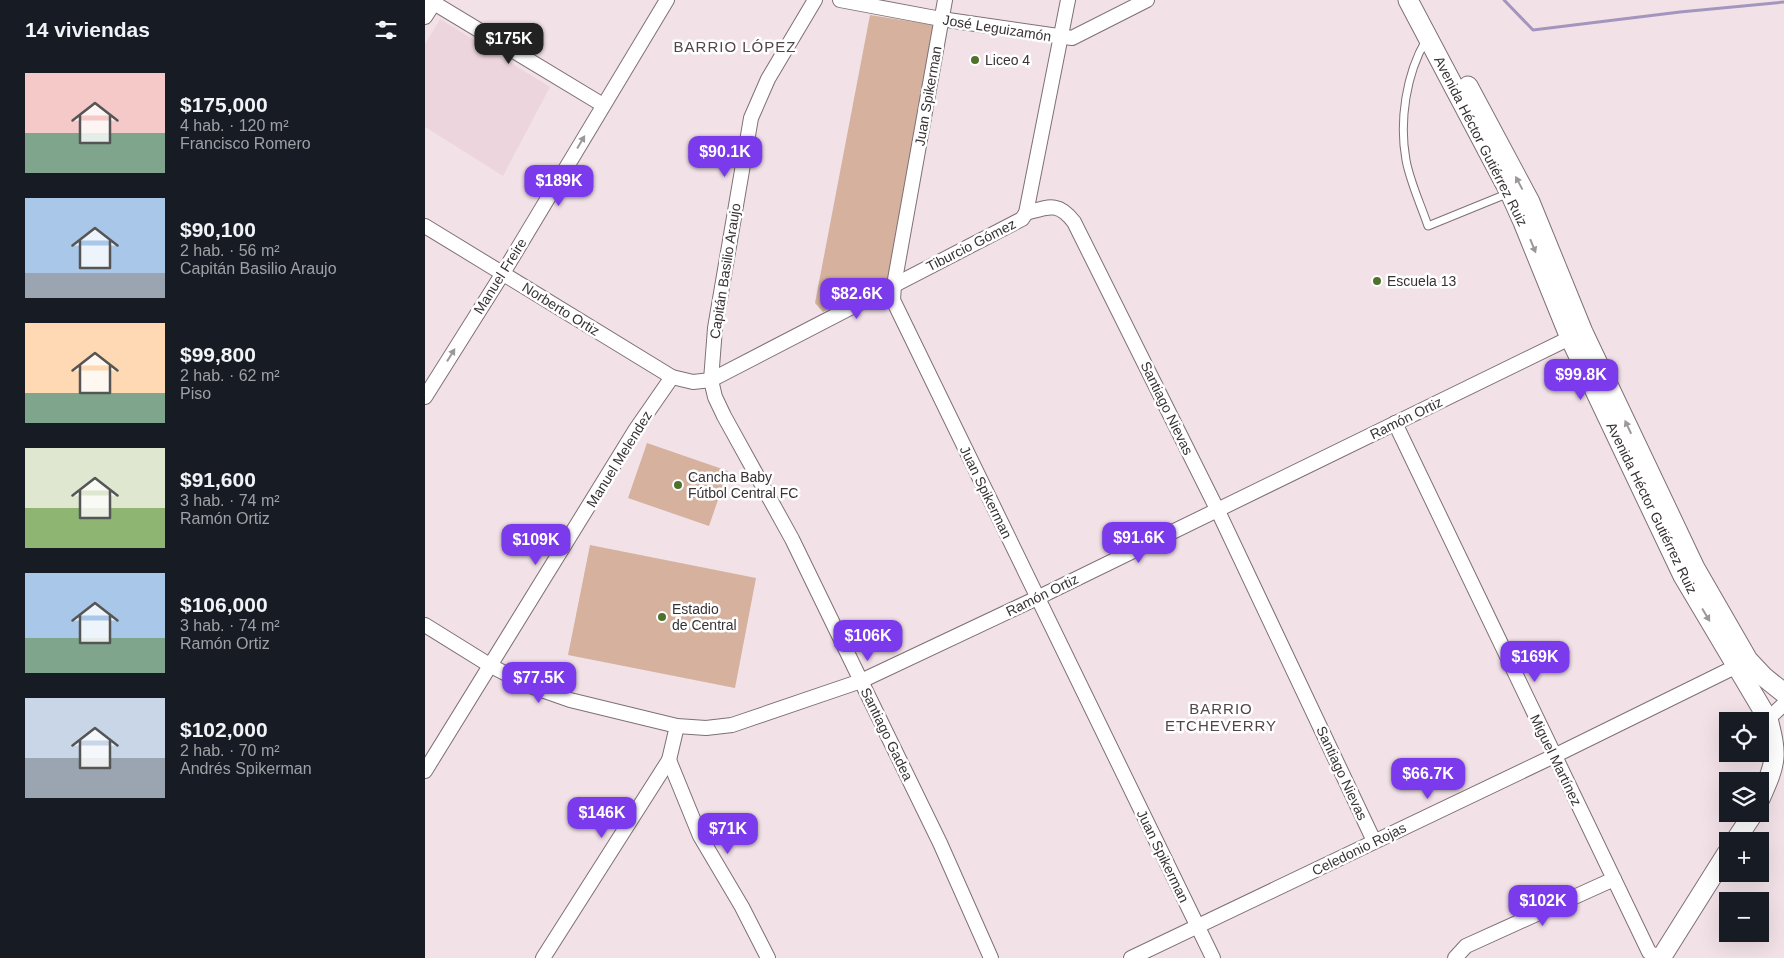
<!DOCTYPE html>
<html lang="es">
<meta charset="utf-8">
<style>
:root{--surface:#171b24;--page:#20242c;--text:#f1f3f6;--muted:#9ea1a6;--accent:#7c3aed}
body{margin:0;font-family:Arial,sans-serif;background:var(--page);color:var(--text);height:100vh;display:flex;flex-direction:column;font-size:19px;white-space:nowrap}
*{box-sizing:border-box;margin:0}
p{font-size:16px;color:var(--muted)}
.icon{flex:none;width:28px;height:28px;fill:none;stroke:currentColor;stroke-width:2;stroke-linecap:round;stroke-linejoin:round}
.map{position:relative;flex:1;overflow:hidden}
.details{display:flex;flex-direction:column;background:var(--surface);width:425px}
.details>*{flex:none}
.fabs{position:absolute;left:1294px;top:712px;display:grid;gap:10px}
.fabs a{display:grid;place-items:center;width:50px;height:50px;border-radius:0px;background:var(--surface);box-shadow:0 5px 20px #0002;font-size:25px}
.price{position:absolute;translate:-50% -42px;padding:0 11px;border-radius:10px;background:var(--accent);color:#fff;font-size:16px;line-height:32px;filter:drop-shadow(0 1px 2px #0008)}
.price::after{content:'';position:absolute;left:50%;top:30px;width:15px;height:11px;margin-left:-8px;background:inherit;clip-path:polygon(0 0,100% 0,50% 100%)}
.price.active{background:#222;color:#fff}
ul{padding:0;list-style:none}
li{display:flex;align-items:center;gap:15px;height:125px;padding:0 25px}
li span{display:grid;place-items:center;flex:none;width:140px;height:100px;border-radius:0px;color:#555}
li>.icon{margin-inline-start:auto}
span .icon{width:60px;height:60px;fill:#fffc;stroke-width:1}
li b{font-size:21px}
h2{display:flex;justify-content:space-between;align-items:center;height:60px;padding:0 25px;font-size:21px}
main{display:flex;flex:1;min-height:0}
.map>svg:first-child{display:block}
.built{fill:#edd5dd}
.green{fill:#d5b19e}
.lines{fill:none;stroke-linecap:round;stroke-linejoin:round}
.stream{stroke:#a395bd;stroke-width:3}
.lane-casing{stroke:#7e7075;stroke-width:9}
.street-casing{stroke:#7e7075;stroke-width:16}
.secondary-casing{stroke:#7e7075;stroke-width:21}
.lane{stroke:#fff;stroke-width:7}
.street{stroke:#fff;stroke-width:14}
.secondary{stroke:#fff;stroke-width:19}
.oneway{fill:#9c989a}
.poi-dot{fill:#4e722b;stroke:#fff;stroke-width:2}
.labels{text-anchor:middle;dominant-baseline:central;stroke-width:5;stroke-linejoin:round;paint-order:stroke}
.street-label{font-size:14px;fill:#383234;stroke:#fff}
.poi-label{font-size:14px;fill:#383234;stroke:#fff;text-anchor:start}
.neighbourhood-label{font-size:15px;letter-spacing:1px;fill:#52454a;stroke:#fff}
</style>
<main>
<section class="details">
<h2>14 viviendas<svg class="icon" aria-label="filters" viewBox="0 0 24 24"><path d="M4 7h16M4 17h16"/><circle cx="9" cy="7" r="2"/><circle cx="15" cy="17" r="2"/></svg></h2>
<ul>
<li><span style="background:linear-gradient(#f6c9c9 60%,#7fa58c 0)"><svg class="icon" aria-label="home" viewBox="0 0 24 24"><path d="M3 11l9-7 9 7M6 9v11h12V9"/></svg></span><div><b>$175,000</b><p>4 hab. · 120 m²</p><p>Francisco Romero</p></div></li>
<li><span style="background:linear-gradient(#a9c7e8 75%,#9aa5b1 0)"><svg class="icon" aria-label="home" viewBox="0 0 24 24"><path d="M3 11l9-7 9 7M6 9v11h12V9"/></svg></span><div><b>$90,100</b><p>2 hab. · 56 m²</p><p>Capitán Basilio Araujo</p></div></li>
<li><span style="background:linear-gradient(#ffd9b3 70%,#7fa58c 0)"><svg class="icon" aria-label="home" viewBox="0 0 24 24"><path d="M3 11l9-7 9 7M6 9v11h12V9"/></svg></span><div><b>$99,800</b><p>2 hab. · 62 m²</p><p>Piso</p></div></li>
<li><span style="background:linear-gradient(#dfe7d0 60%,#8fb573 0)"><svg class="icon" aria-label="home" viewBox="0 0 24 24"><path d="M3 11l9-7 9 7M6 9v11h12V9"/></svg></span><div><b>$91,600</b><p>3 hab. · 74 m²</p><p>Ramón Ortiz</p></div></li>
<li><span style="background:linear-gradient(#a9c7e8 65%,#7fa58c 0)"><svg class="icon" aria-label="home" viewBox="0 0 24 24"><path d="M3 11l9-7 9 7M6 9v11h12V9"/></svg></span><div><b>$106,000</b><p>3 hab. · 74 m²</p><p>Ramón Ortiz</p></div></li>
<li><span style="background:linear-gradient(#c9d6e8 60%,#9aa5b1 0)"><svg class="icon" aria-label="home" viewBox="0 0 24 24"><path d="M3 11l9-7 9 7M6 9v11h12V9"/></svg></span><div><b>$102,000</b><p>2 hab. · 70 m²</p><p>Andrés Spikerman</p></div></li>
</ul>
</section>
<div class="map">
<svg width="1359" height="958" viewBox="0 0 1359 958">
<rect width="100%" height="100%" fill="#f2e2e8"/>
<!-- built -->
<polygon class="built" points="15,19 125,87 78,176 0,127 0,44"/>
<!-- green -->
<g class="green">
<polygon points="445,15 508,25 463,280 398,312 390,303"/>
<polygon points="222,443 303,471 284,526 203,498"/>
<polygon points="165,545 331,578 310,688 143,655"/>
</g>
<g class="lines">
<!-- stream -->
<polyline class="stream" points="1079,0 1108,30 1255,12 1359,2"/>
<defs>
<path id="lane" d="M1001,40C981,74 974,121 981,160C985,182 996,205 1003,226L1084,193"/>
<g id="street">
<polyline points="4,0 178,105"/>
<polyline points="390,0 343,79 326,118 290,328 286,380 290,397 299,416 367,539 436,681 515,843 566,958"/>
<polyline points="415,0 516,19 647,38 722,0"/>
<polyline points="520,0 469,285 468,300 788,958"/>
<polyline points="0,17 11,0"/>
<path d="M601,213C623,207 633,201 649,222L792,509L949,841"/>
<polyline points="0,226 247,377 268,382 286,380 597,219 601,213 643,0"/>
<polyline points="0,397 78,273 242,0"/>
<polyline points="970,423 1224,952 1234,958"/>
<polyline points="0,625 66,666 105,686 145,700 252,726 281,728 307,725 436,681 612,598 1153,334"/>
<polyline points="1343,719 1359,704"/>
<polyline points="244,760 275,836 317,907 343,958"/>
<polyline points="0,771 211,429 247,377"/>
<polyline points="118,958 244,760 252,726"/>
<polyline points="706,958 1129,756 1318,663"/>
<polyline points="1030,958 1041,946 1189,879"/>
</g>
<g id="secondary">
<path d="M983,0L1085,193L1098,222L1145,338L1258,576L1343,719C1353,757 1351,763 1335,799"/>
<polyline points="1043,86 1105,202 1158,332 1270,568 1323,660 1339,677 1359,693"/>
<polyline points="1310,841 1328,814"/>
<polyline points="1236,958 1302,853"/>
</g>
</defs>
<!-- lane casing -->
<use href="#lane" class="lane-casing"/>
<!-- street casing -->
<use href="#street" class="street-casing"/>
<!-- secondary casing -->
<use href="#secondary" class="secondary-casing"/>
<!-- lane -->
<use href="#lane" class="lane"/>
<!-- street -->
<use href="#street" class="street"/>
<!-- secondary -->
<use href="#secondary" class="secondary"/>
</g>
<!-- one-way arrows -->
<defs><path id="oneway-solid" d="M-6-.8H1V-3.2L6.5 0L1 3.2V.8H-6Z" transform="scale(1.25)"/></defs>
<g class="oneway">
<use href="#oneway-solid" transform="translate(156 142) rotate(-59)"/>
<use href="#oneway-solid" transform="translate(1094 183) rotate(-118)"/>
<use href="#oneway-solid" transform="translate(1108 246) rotate(68)"/>
<use href="#oneway-solid" transform="translate(26 355) rotate(-58)"/>
<use href="#oneway-solid" transform="translate(1203 427) rotate(-115)"/>
<use href="#oneway-solid" transform="translate(1281 615) rotate(59)"/>
</g>
<!-- markers -->
<g class="poi-dot">
<circle cx="550" cy="60" r="5"/>
<circle cx="952" cy="281" r="5"/>
<circle cx="253" cy="485" r="5"/>
<circle cx="237" cy="617" r="5"/>
</g>
<g class="labels">
<!-- street labels -->
<g class="street-label">
<text transform="translate(572 28) rotate(9)">José Leguizamón</text>
<text transform="translate(503 96) rotate(-80)">Juan Spikerman</text>
<text transform="translate(1056 141) rotate(63)">Avenida Héctor Gutiérrez Ruiz</text>
<text transform="translate(546 245) rotate(-27)">Tiburcio Gómez</text>
<text transform="translate(300 271) rotate(-81)">Capitán Basilio Araujo</text>
<text transform="translate(75 276) rotate(-58)">Manuel Freire</text>
<text transform="translate(136 309) rotate(32)">Norberto Ortiz</text>
<text transform="translate(742 408) rotate(64)">Santiago Nievas</text>
<text transform="translate(981 418) rotate(-26)">Ramón Ortiz</text>
<text transform="translate(194 459) rotate(-58)">Manuel Melendez</text>
<text transform="translate(561 492) rotate(64)">Juan Spikerman</text>
<text transform="translate(1227 508) rotate(64)">Avenida Héctor Gutiérrez Ruiz</text>
<text transform="translate(617 595) rotate(-26)">Ramón Ortiz</text>
<text transform="translate(462 734) rotate(64)">Santiago Gadea</text>
<text transform="translate(1131 760) rotate(64)">Miguel Martínez</text>
<text transform="translate(917 773) rotate(65)">Santiago Nievas</text>
<text transform="translate(934 849) rotate(-26)">Celedonio Rojas</text>
<text transform="translate(738 856) rotate(64)">Juan Spikerman</text>
</g>
<!-- poi labels -->
<g class="poi-label">
<text x="560" y="60">Liceo 4</text>
<text x="962" y="281">Escuela 13</text>
<text x="263" y="477">Cancha Baby<tspan x="263" dy="16">Fútbol Central FC</tspan></text>
<text x="247" y="609">Estadio<tspan x="247" dy="16">de Central</tspan></text>
</g>
<!-- neighbourhood labels -->
<g class="neighbourhood-label">
<text x="310" y="46">BARRIO LÓPEZ</text>
<text x="796" y="708">BARRIO<tspan x="796" dy="17">ETCHEVERRY</tspan></text>
</g>
</g>
</svg>
<div class="fabs">
<a><svg class="icon" aria-label="locate" viewBox="0 0 24 24"><circle cx="12" cy="12" r="6"/><path d="M12 2v4M12 18v4M2 12h4M18 12h4"/></svg></a>
<a><svg class="icon" aria-label="layers" viewBox="0 0 24 24"><path d="M12 4l9 5-9 5-9-5zM3 14l9 5 9-5"/></svg></a>
<a>+</a>
<a>−</a>
</div>
<b class="price active" style="left:84px;top:65px">$175K</b>
<b class="price" style="left:300px;top:178px">$90.1K</b>
<b class="price" style="left:134px;top:207px">$189K</b>
<b class="price" style="left:432px;top:320px">$82.6K</b>
<b class="price" style="left:1156px;top:401px">$99.8K</b>
<b class="price" style="left:714px;top:564px">$91.6K</b>
<b class="price" style="left:111px;top:566px">$109K</b>
<b class="price" style="left:443px;top:662px">$106K</b>
<b class="price" style="left:1110px;top:683px">$169K</b>
<b class="price" style="left:114px;top:704px">$77.5K</b>
<b class="price" style="left:1003px;top:800px">$66.7K</b>
<b class="price" style="left:177px;top:839px">$146K</b>
<b class="price" style="left:303px;top:855px">$71K</b>
<b class="price" style="left:1118px;top:927px">$102K</b>
</div>
</main>
